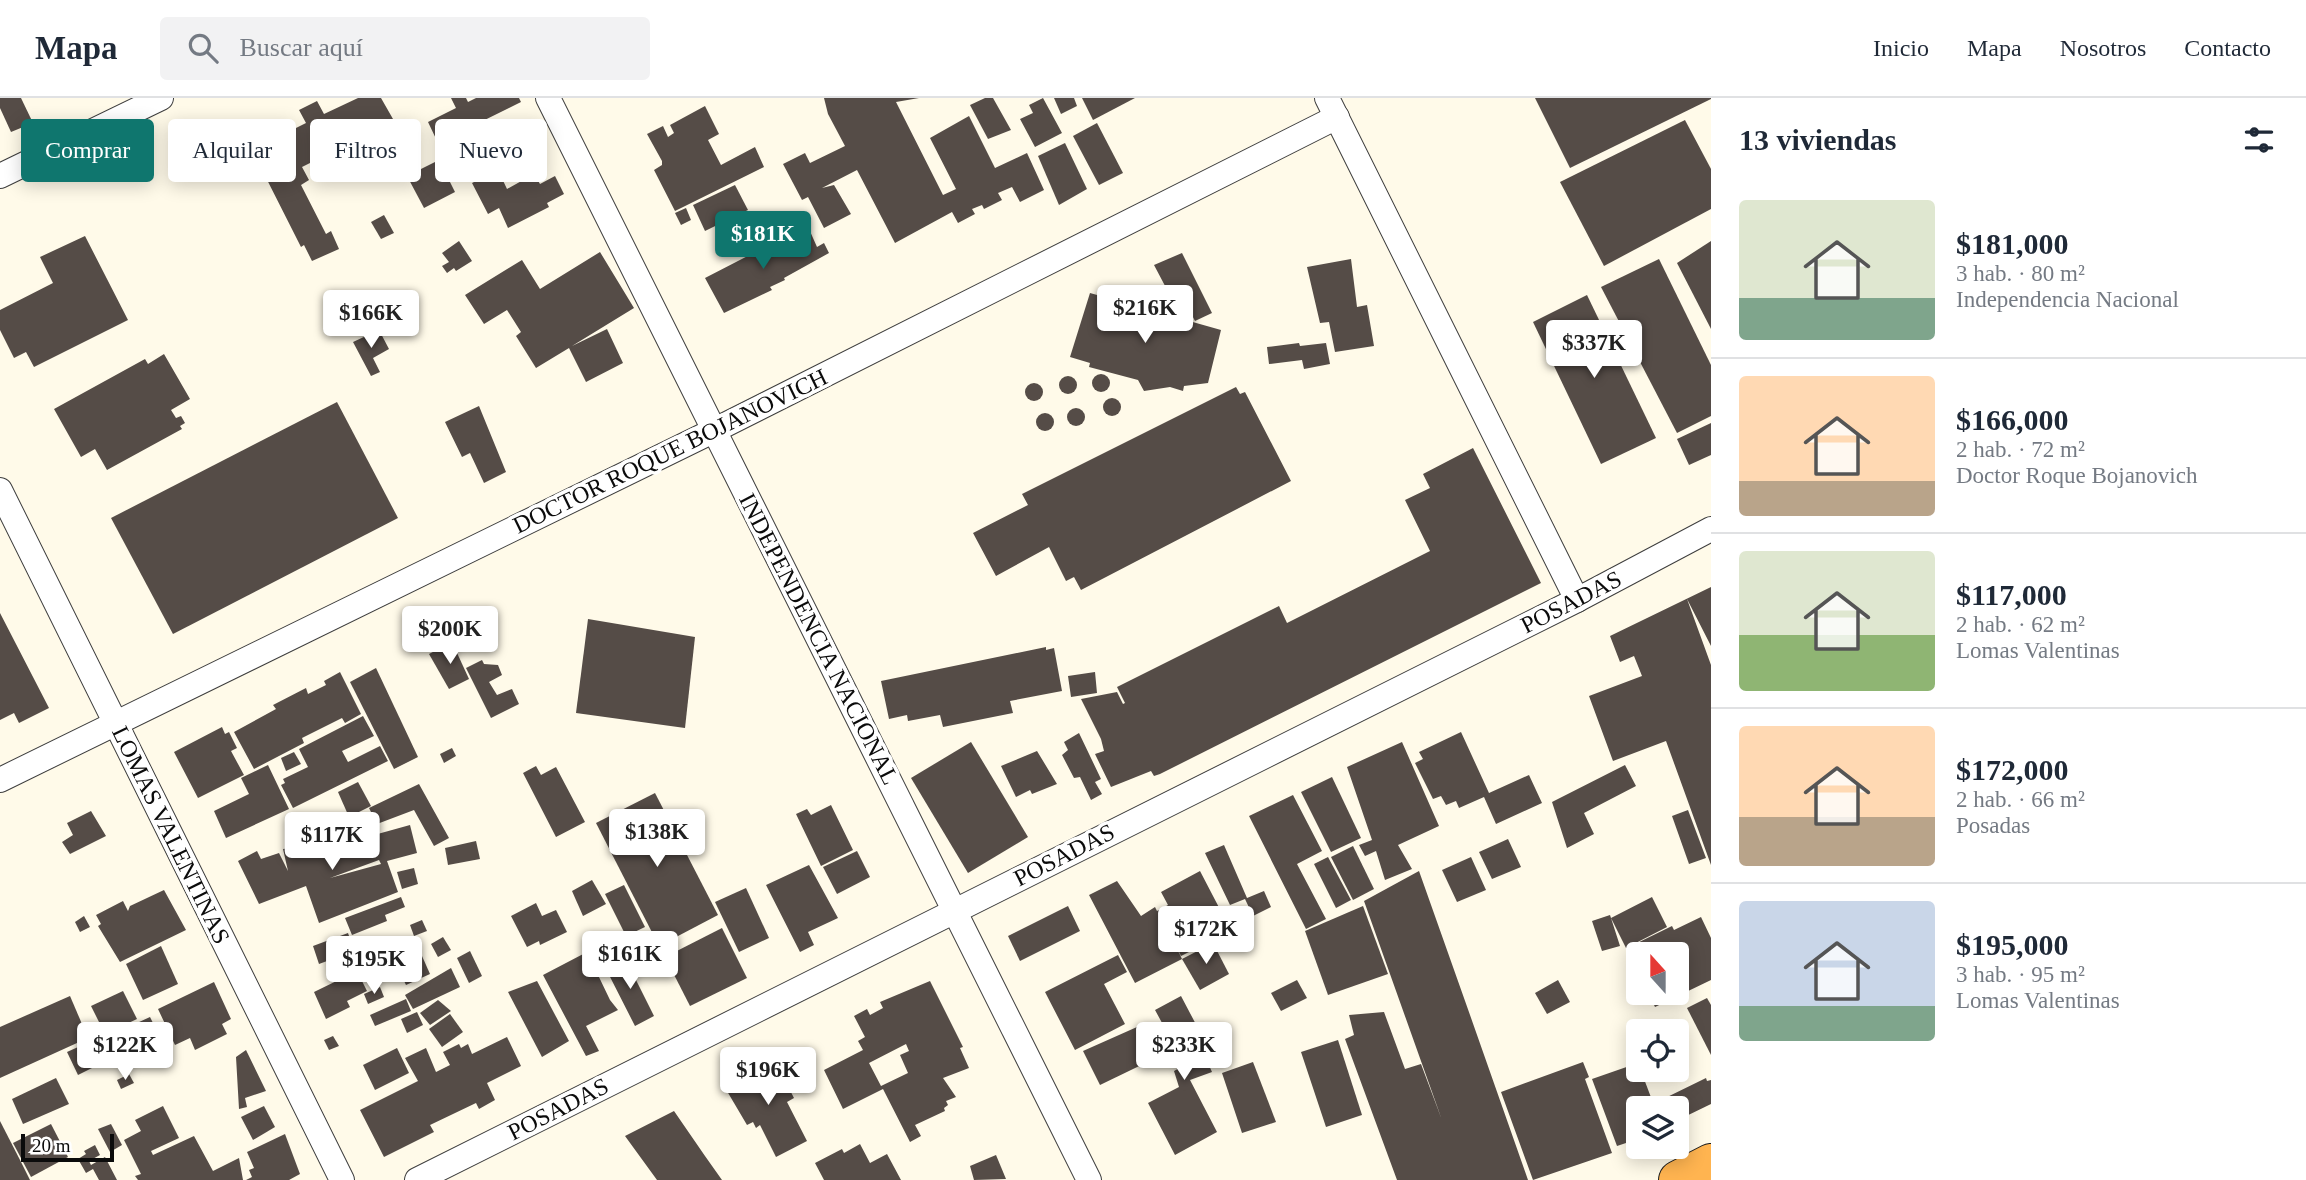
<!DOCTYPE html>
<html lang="es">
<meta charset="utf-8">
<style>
:root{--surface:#fff;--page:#f2f2f3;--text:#1f2937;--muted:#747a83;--line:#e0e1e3;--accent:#0f766e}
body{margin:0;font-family:Georgia,serif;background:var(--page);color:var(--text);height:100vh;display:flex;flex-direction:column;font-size:26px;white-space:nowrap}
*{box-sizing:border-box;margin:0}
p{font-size:23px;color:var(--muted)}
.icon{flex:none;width:38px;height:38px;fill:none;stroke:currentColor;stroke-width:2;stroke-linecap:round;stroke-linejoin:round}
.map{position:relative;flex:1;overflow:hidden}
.sheet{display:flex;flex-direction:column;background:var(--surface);width:595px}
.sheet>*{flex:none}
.banner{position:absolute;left:21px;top:21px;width:665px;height:63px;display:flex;gap:14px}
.needle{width:46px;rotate:339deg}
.tools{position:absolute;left:1626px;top:844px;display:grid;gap:14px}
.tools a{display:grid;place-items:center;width:63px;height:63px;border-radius:7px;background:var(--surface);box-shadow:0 4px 18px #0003;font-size:35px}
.scale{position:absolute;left:21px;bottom:18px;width:93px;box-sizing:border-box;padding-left:7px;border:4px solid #0b0b0b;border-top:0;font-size:19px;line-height:24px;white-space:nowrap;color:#0b0b0b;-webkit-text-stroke:5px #fff;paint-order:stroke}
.price{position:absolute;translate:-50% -60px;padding:0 16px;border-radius:7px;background:#fff;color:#222;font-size:23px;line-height:46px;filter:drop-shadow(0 2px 4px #0008)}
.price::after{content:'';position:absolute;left:50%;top:42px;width:21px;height:16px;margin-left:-10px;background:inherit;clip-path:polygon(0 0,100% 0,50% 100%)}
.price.current{background:var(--accent);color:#fff}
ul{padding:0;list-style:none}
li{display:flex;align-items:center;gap:21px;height:175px;padding:0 28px}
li+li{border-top:2px solid var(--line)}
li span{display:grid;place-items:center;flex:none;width:196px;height:140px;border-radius:7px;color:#555}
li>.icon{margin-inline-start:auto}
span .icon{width:84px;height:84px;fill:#fffc;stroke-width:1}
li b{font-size:30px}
h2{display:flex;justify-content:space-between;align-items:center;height:84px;padding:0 28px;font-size:30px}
.tag{padding:0 24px;border-radius:7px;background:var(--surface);box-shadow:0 4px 18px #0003;font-size:24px;line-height:63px}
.tag.current{background:var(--accent);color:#fff}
header{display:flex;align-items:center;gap:42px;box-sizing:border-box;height:98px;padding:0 35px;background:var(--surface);border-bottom:2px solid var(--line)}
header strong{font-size:33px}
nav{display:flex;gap:38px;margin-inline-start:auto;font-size:24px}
.search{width:490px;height:63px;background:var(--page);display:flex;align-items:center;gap:18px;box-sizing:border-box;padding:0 24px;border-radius:7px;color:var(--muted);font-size:26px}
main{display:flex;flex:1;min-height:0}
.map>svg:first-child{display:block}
.building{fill:#554c47;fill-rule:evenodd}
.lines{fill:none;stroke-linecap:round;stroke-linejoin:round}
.minor-casing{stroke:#3e3e3e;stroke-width:26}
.trunk-casing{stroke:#1c1c1c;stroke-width:40}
.minor{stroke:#fff;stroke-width:24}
.trunk{stroke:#ffb450;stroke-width:38}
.labels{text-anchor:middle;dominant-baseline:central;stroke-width:7;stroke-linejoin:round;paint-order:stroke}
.street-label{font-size:24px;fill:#0b0b0b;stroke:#fff}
</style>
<header>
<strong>Mapa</strong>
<div class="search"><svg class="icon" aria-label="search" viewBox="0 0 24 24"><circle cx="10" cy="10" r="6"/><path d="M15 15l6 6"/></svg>Buscar aquí</div>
<nav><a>Inicio</a><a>Mapa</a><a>Nosotros</a><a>Contacto</a></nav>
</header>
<main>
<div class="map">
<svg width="1711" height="1082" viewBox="0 0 1711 1082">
<rect width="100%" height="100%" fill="#fffae9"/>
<!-- building -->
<g class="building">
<polygon points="0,0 21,0 33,25 11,34 0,10"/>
<polygon points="358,0 381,0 401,35 369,52 362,39 302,69 309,82 301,87 326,136 331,133 339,151 312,163 304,147 301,149 252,52 306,25 299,12 317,3 324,16"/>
<polygon points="451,0 466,0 468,4 476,0 519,0 521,4 438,45 428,24 456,10"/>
<polygon points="824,0 919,0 896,4 943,97 956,91 930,40 969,18 995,70 1027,55 1044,92 1020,104 1012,89 998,95 1002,102 984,111 982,107 972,111 975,116 958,125 952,114 895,145 857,72 822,90 834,87 851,116 824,130 808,99 802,102 783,66 805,55 810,65 845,48 828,16"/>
<polygon points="985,0 993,0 1011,32 988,41 970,7"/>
<polygon points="1043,0 1062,35 1035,49 1020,21 1033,15 1029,7"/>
<polygon points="1054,0 1074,0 1077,8 1061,16"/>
<polygon points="1082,0 1135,0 1093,22"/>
<polygon points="1535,0 1711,0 1711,1 1570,70"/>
<polygon points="705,8 719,36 708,42 721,67 755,49 764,69 675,113 654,72 662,67 662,63 647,36 663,28 668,39 674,35 670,27"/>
<polygon points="1685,22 1711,71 1711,111 1604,168 1560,84"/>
<polygon points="1097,25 1123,75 1099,87 1073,38"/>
<polygon points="1065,45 1087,91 1059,107 1038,58"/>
<polygon points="439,62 455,94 424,110 407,78"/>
<polygon points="498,72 507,91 534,76 540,86 555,78 564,96 547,105 549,109 508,130 499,110 488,116 472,85"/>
<polygon points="735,87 748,112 705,133 693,107"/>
<polygon points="686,110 691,122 681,127 675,115"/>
<polygon points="384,117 394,135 381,141 371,124"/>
<polygon points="809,131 817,149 824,145 829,155 784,180 785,182 770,189 772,192 724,215 705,180 769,147 770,150 776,149"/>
<polygon points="85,138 128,222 34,269 26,254 14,260 0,232 0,212 53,185 40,159"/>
<polygon points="459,143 472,163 456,173 454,170 447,175 442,168 449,164 442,155"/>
<polygon points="1711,143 1711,231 1677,165"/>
<polygon points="600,154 634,210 572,248 607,231 623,265 586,284 569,250 536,270 516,238 521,234 507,212 484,226 465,197 522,162 540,191"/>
<polygon points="1182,155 1212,215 1195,223 1182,198 1173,203 1154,167"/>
<polygon points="1351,161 1357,209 1367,207 1374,248 1335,254 1329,224 1320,225 1307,169"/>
<polygon points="1659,161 1711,267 1711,318 1677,335 1601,189"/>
<polygon points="1090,195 1221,232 1208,285 1184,288 1183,293 1170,289 1144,293 1138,282 1089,269 1090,265 1070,259"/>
<polygon points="1587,197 1656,340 1601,366 1533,224"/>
<polygon points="379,232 389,251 373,260 380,274 371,278 353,244"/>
<polygon points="1299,245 1300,248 1326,245 1330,266 1304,271 1302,262 1269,266 1267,249"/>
<polygon points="164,256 190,301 171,312 176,320 181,318 185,325 180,328 182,331 107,372 95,351 81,359 54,311 145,261 148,266"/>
<circle cx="1101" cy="285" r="9"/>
<circle cx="1068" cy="287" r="9"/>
<circle cx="1034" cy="294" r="9"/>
<polygon points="1236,289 1240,296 1245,294 1291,383 1081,492 1074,479 1066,483 1049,449 996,478 973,435 1028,407 1022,396"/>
<circle cx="1112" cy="309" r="9"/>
<polygon points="337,304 398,420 173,536 111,420"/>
<polygon points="479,308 506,374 484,385 470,355 462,359 445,324"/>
<circle cx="1076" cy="319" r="9"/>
<circle cx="1045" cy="324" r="9"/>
<polygon points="1711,325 1711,357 1689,367 1677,341"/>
<polygon points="1473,350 1541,485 1160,676 1154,678 1151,673 1111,689 1095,656 1104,653 1101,641 1081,601 1117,594 1123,606 1125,605 1117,589 1279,508 1287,525 1430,453 1405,402 1430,390 1423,376"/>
<polygon points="1711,489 1711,548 1687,501 1711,567 1711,767 1666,643 1613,663 1589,598 1642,578 1634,558 1620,564 1610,538"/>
<polygon points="0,515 49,610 19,625 14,615 0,622"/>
<polygon points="588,521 695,539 685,630 576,615"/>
<polygon points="452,544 469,581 449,591 429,556"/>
<polygon points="1046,549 1046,552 1054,550 1062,593 1010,603 1013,615 943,629 940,617 908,623 907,617 889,621 881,583"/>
<polygon points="482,562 484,566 498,567 502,577 489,584 497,597 512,591 519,606 491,620 466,570"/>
<polygon points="376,570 418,659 394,671 350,584"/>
<polygon points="340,574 361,616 345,625 342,620 302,640 304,645 254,671 234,634 276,611 273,607 306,590 308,596 326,587 324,583"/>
<polygon points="1095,574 1097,595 1071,599 1068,578"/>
<polygon points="363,618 374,638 342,653 348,664 380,648 388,663 293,710 281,687 285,685 283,681 308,669 299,651"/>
<polygon points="222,629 225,636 229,634 237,650 231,653 244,677 198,700 174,654"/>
<polygon points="1461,634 1489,695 1529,677 1542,705 1496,726 1484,699 1459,710 1456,703 1446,707 1441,698 1433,701 1415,665 1423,661 1419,654"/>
<polygon points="1079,635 1101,681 1095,684 1102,696 1091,702 1080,679 1074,680 1062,657 1068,652 1064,644"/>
<polygon points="971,644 1028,739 968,775 911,680"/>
<polygon points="1402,644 1439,728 1398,747 1412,771 1385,782 1376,753 1365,758 1359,747 1372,742 1347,669"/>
<polygon points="452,650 456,658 444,665 440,656"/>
<polygon points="1037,653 1057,686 1032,696 1030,692 1016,699 1001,668"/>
<polygon points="294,654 301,666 286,673 281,660"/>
<polygon points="268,667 289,711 226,740 214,713 249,696 241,680"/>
<polygon points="1625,667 1636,688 1584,715 1594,736 1567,750 1552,704"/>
<polygon points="536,668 541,677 556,669 585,724 556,739 523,675"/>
<polygon points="1332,679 1361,740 1331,754 1301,694"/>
<polygon points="358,684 371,708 349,719 338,694"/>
<polygon points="419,686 449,740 434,748 414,712 377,726 369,710"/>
<polygon points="655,695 718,817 659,848 596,725"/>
<polygon points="1293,697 1322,753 1297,766 1326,821 1306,831 1249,718"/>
<polygon points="831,707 853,752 821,768 796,716 807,711 811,717"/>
<polygon points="1688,712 1706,760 1689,766 1672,718"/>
<polygon points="91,713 106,738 70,756 62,744 73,737 67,725"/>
<path d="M410,727L417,755L387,763L398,794L319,825L306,788L259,806L238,763L257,753L261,761L279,755L288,773L283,751L323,746V748L333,746L335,753L358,747L356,742ZM379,762L381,766L330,780Z"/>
<polygon points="1508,741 1521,769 1492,781 1479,754"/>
<polygon points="476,743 480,761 448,767 445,750"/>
<polygon points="1224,747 1247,800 1264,793 1271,809 1253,818 1245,801 1230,807 1205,755"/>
<polygon points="1353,748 1374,791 1353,802 1331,759"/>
<polygon points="857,753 870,779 837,796 823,769"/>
<polygon points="1328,759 1351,802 1336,810 1314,766"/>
<polygon points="1471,759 1486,792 1457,804 1442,772"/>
<polygon points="809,767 838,820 808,834 814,847 800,854 766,787"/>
<polygon points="414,770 418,786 402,791 397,774"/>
<polygon points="1200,773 1238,846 1228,851 1221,838 1181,858 1166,828 1182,861 1135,885 1089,797 1117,783 1141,818 1155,809 1157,813 1168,807 1161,794"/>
<polygon points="1419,773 1470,917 1528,1082 1397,1082 1345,941 1354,937 1349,917 1384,914 1405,971 1421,966 1442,1022 1364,803"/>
<polygon points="592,782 606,806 583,818 572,793"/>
<polygon points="624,787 645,829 626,838 605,796"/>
<polygon points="746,790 769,840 739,854 715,804"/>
<polygon points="164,792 186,832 120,864 98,828 101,826 96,817 123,803 128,813 130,808"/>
<polygon points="401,799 405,809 385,817 387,823 352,837 345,820"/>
<polygon points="1652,799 1667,829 1626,850 1611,820 1620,848 1602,853 1592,823 1610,817 1611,820"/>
<polygon points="536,805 542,818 556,812 567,834 540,847 539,843 527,849 511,818"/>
<polygon points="1068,808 1080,833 1020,863 1008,838"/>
<polygon points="1363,808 1388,876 1328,897 1305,833"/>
<polygon points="84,818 90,829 80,834 75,824"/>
<polygon points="1701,819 1711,840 1711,882 1655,909 1648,894 1676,894 1676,856 1638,856 1638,873 1627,850 1672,828 1674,832"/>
<polygon points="422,822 427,833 414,838 410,827"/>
<polygon points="722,830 747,880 690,908 665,859"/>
<polygon points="348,835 354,853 319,866 313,848"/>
<polygon points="443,839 451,852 438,859 431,846"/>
<polygon points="620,841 628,855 607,867 599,852"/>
<polygon points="1213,845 1229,876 1200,892 1182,861"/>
<polygon points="161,848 178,886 143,902 126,866"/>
<polygon points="418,849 430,876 406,887 393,860"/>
<polygon points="470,853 482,878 469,885 457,860"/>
<polygon points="587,854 610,902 618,912 586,928 599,953 586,958 543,877"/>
<polygon points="1118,857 1127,874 1104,886 1125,926 1075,952 1045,894"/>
<polygon points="630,858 636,869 631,872 654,918 635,928 606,871"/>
<polygon points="451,870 460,889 413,911 405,897"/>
<polygon points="357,873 367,893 347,903 350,909 326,921 314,894"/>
<polygon points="1297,882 1307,900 1281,913 1271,895"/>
<polygon points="1558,882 1570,904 1547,916 1535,895"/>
<polygon points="537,883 569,943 542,959 508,894"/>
<path d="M930,883L963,949L960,950L969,970L943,980L956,999L946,1003L948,1007L944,1010L945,1013L915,1027L921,1038L910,1044L883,991L843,1011L824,972L863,952L858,943L865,939L854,918L867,911L870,917L883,910L880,904ZM906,946L909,953L900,957L908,975L881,988L869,965Z"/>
<polygon points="214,884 231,921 222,926 227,936 195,952 190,940 175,947 158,911"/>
<polygon points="380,889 384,899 368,906 364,896"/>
<polygon points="123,893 137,921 105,936 91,908"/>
<polygon points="70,898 88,940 0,980 0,929"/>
<polygon points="1181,898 1210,953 1204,956 1212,974 1190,982 1217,1034 1175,1057 1148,1005 1179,989 1174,973 1185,967 1155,912"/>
<polygon points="1707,900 1711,907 1711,957 1687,910"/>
<polygon points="406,901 411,913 375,928 370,917"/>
<polygon points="438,902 451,913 430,927 420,915"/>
<polygon points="417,914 423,927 407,935 401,921"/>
<polygon points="450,916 463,934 442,949 429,931"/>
<polygon points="150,919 165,949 126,965 113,936"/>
<polygon points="1146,925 1162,957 1100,987 1083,953"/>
<polygon points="333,938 339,948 329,952 324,942"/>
<polygon points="507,939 521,968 487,985 495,1002 479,1011 476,1005 430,1027 434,1034 384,1059 360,1012 418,983 405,960 426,950 436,974 450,967 443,954 459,946 461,950 468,946 472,956"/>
<polygon points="98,940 108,962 78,977 67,954"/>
<polygon points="1338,942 1362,1017 1326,1029 1301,954"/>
<polygon points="397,950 409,975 375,992 363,967"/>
<polygon points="246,952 266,993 245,1000 247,1009 239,1011 236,959"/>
<polygon points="775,963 794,1000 787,1004 807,1043 776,1059 760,1027 756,1030 753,1024 747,1027 724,988"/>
<polygon points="1253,964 1276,1024 1242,1035 1222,975"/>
<polygon points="1583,964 1589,979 1585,981 1612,1055 1533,1082 1501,994"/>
<polygon points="1638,965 1655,1010 1638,1010 1638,1041 1617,1048 1592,981"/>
<polygon points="129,976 134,985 121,991 117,982"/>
<polygon points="56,980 69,1006 23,1026 12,1001"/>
<polygon points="1706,980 1707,983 1711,982 1711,1006 1676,1023 1676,1010 1660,1010 1657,1004"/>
<polygon points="163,1008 179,1040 151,1053 153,1057 194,1038 213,1073 239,1060 243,1082 138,1082 135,1078 141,1076 124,1042 141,1033 135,1022"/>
<polygon points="264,1008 275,1029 253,1042 241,1019"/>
<polygon points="674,1013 705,1058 722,1082 657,1082 625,1038"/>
<polygon points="0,1023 20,1062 30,1082 0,1082"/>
<polygon points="51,1026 68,1059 31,1079 13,1045"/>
<polygon points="111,1026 122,1047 110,1054 98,1031"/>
<polygon points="285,1036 300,1076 289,1082 246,1082 252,1079 249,1072 254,1070 247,1054"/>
<polygon points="860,1046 870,1065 887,1056 901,1082 824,1082 815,1065 842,1051 844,1055"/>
<polygon points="95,1047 100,1057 89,1063 91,1067 105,1059 117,1082 99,1082 93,1071 86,1075 78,1061 86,1056 84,1053"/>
<polygon points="996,1057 1006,1081 974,1082 970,1068"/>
</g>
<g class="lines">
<defs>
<g id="minor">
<polyline points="548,0 1089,1082"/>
<polyline points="1327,0 1577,502"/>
<polyline points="0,78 161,0"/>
<polyline points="0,392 342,1082"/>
<polyline points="0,682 715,332 1337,19"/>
<polyline points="417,1082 1577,502 1711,431"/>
</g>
<polyline id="trunk" points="1678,1082 1711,1065"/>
</defs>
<!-- minor casing -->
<use href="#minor" class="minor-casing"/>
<!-- trunk casing -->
<use href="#trunk" class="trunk-casing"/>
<!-- minor -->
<use href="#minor" class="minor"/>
<!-- trunk -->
<use href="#trunk" class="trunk"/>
</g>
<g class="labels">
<!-- street labels -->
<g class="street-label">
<text transform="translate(670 353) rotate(-26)">DOCTOR ROQUE BOJANOVICH</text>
<text transform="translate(1571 504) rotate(-27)">POSADAS</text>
<text transform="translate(819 541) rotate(63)">INDEPENDENCIA NACIONAL</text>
<text transform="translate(171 737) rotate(64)">LOMAS VALENTINAS</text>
<text transform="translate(1064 757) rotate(-27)">POSADAS</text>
<text transform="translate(558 1011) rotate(-27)">POSADAS</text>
</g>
</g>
</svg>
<div class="tools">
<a><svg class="needle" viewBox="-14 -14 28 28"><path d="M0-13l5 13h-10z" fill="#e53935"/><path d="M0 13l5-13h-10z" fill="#747a83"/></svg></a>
<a><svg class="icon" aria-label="locate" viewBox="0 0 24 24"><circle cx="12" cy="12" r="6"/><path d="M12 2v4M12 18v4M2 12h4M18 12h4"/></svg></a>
<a><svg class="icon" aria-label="layers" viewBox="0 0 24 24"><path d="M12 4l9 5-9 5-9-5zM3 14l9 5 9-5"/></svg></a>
</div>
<div class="scale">20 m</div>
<b class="price current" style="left:763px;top:173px">$181K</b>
<b class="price" style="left:1145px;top:247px">$216K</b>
<b class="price" style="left:371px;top:252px">$166K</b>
<b class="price" style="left:1594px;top:282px">$337K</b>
<b class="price" style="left:450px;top:568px">$200K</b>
<b class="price" style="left:657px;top:771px">$138K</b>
<b class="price" style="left:332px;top:774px">$117K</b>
<b class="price" style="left:1206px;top:868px">$172K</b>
<b class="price" style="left:630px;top:893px">$161K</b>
<b class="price" style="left:374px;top:898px">$195K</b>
<b class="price" style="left:125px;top:984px">$122K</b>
<b class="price" style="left:1184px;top:984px">$233K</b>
<b class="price" style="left:768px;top:1009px">$196K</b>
<div class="banner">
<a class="tag current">Comprar</a>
<a class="tag">Alquilar</a>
<a class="tag">Filtros</a>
<a class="tag">Nuevo</a>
</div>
</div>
<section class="sheet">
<h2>13 viviendas<svg class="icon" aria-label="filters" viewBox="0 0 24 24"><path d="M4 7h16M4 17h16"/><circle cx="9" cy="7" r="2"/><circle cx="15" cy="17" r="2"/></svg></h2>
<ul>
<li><span style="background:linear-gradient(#dfe7d0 70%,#7fa58c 0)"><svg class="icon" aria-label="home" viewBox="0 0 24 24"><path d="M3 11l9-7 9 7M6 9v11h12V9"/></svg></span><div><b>$181,000</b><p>3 hab. · 80 m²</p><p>Independencia Nacional</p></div></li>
<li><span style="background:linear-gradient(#ffd9b3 75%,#b9a48a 0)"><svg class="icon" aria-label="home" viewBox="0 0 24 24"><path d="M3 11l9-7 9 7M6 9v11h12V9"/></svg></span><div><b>$166,000</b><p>2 hab. · 72 m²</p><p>Doctor Roque Bojanovich</p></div></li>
<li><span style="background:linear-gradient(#dfe7d0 60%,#8fb573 0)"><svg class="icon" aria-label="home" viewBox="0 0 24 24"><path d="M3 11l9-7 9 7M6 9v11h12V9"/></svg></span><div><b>$117,000</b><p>2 hab. · 62 m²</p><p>Lomas Valentinas</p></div></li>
<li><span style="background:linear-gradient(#ffd9b3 65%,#b9a48a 0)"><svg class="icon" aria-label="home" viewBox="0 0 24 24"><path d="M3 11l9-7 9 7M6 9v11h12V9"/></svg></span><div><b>$172,000</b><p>2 hab. · 66 m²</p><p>Posadas</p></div></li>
<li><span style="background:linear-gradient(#c9d6e8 75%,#7fa58c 0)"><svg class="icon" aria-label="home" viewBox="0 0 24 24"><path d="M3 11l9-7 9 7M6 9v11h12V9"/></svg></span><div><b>$195,000</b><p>3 hab. · 95 m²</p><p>Lomas Valentinas</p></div></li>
</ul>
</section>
</main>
